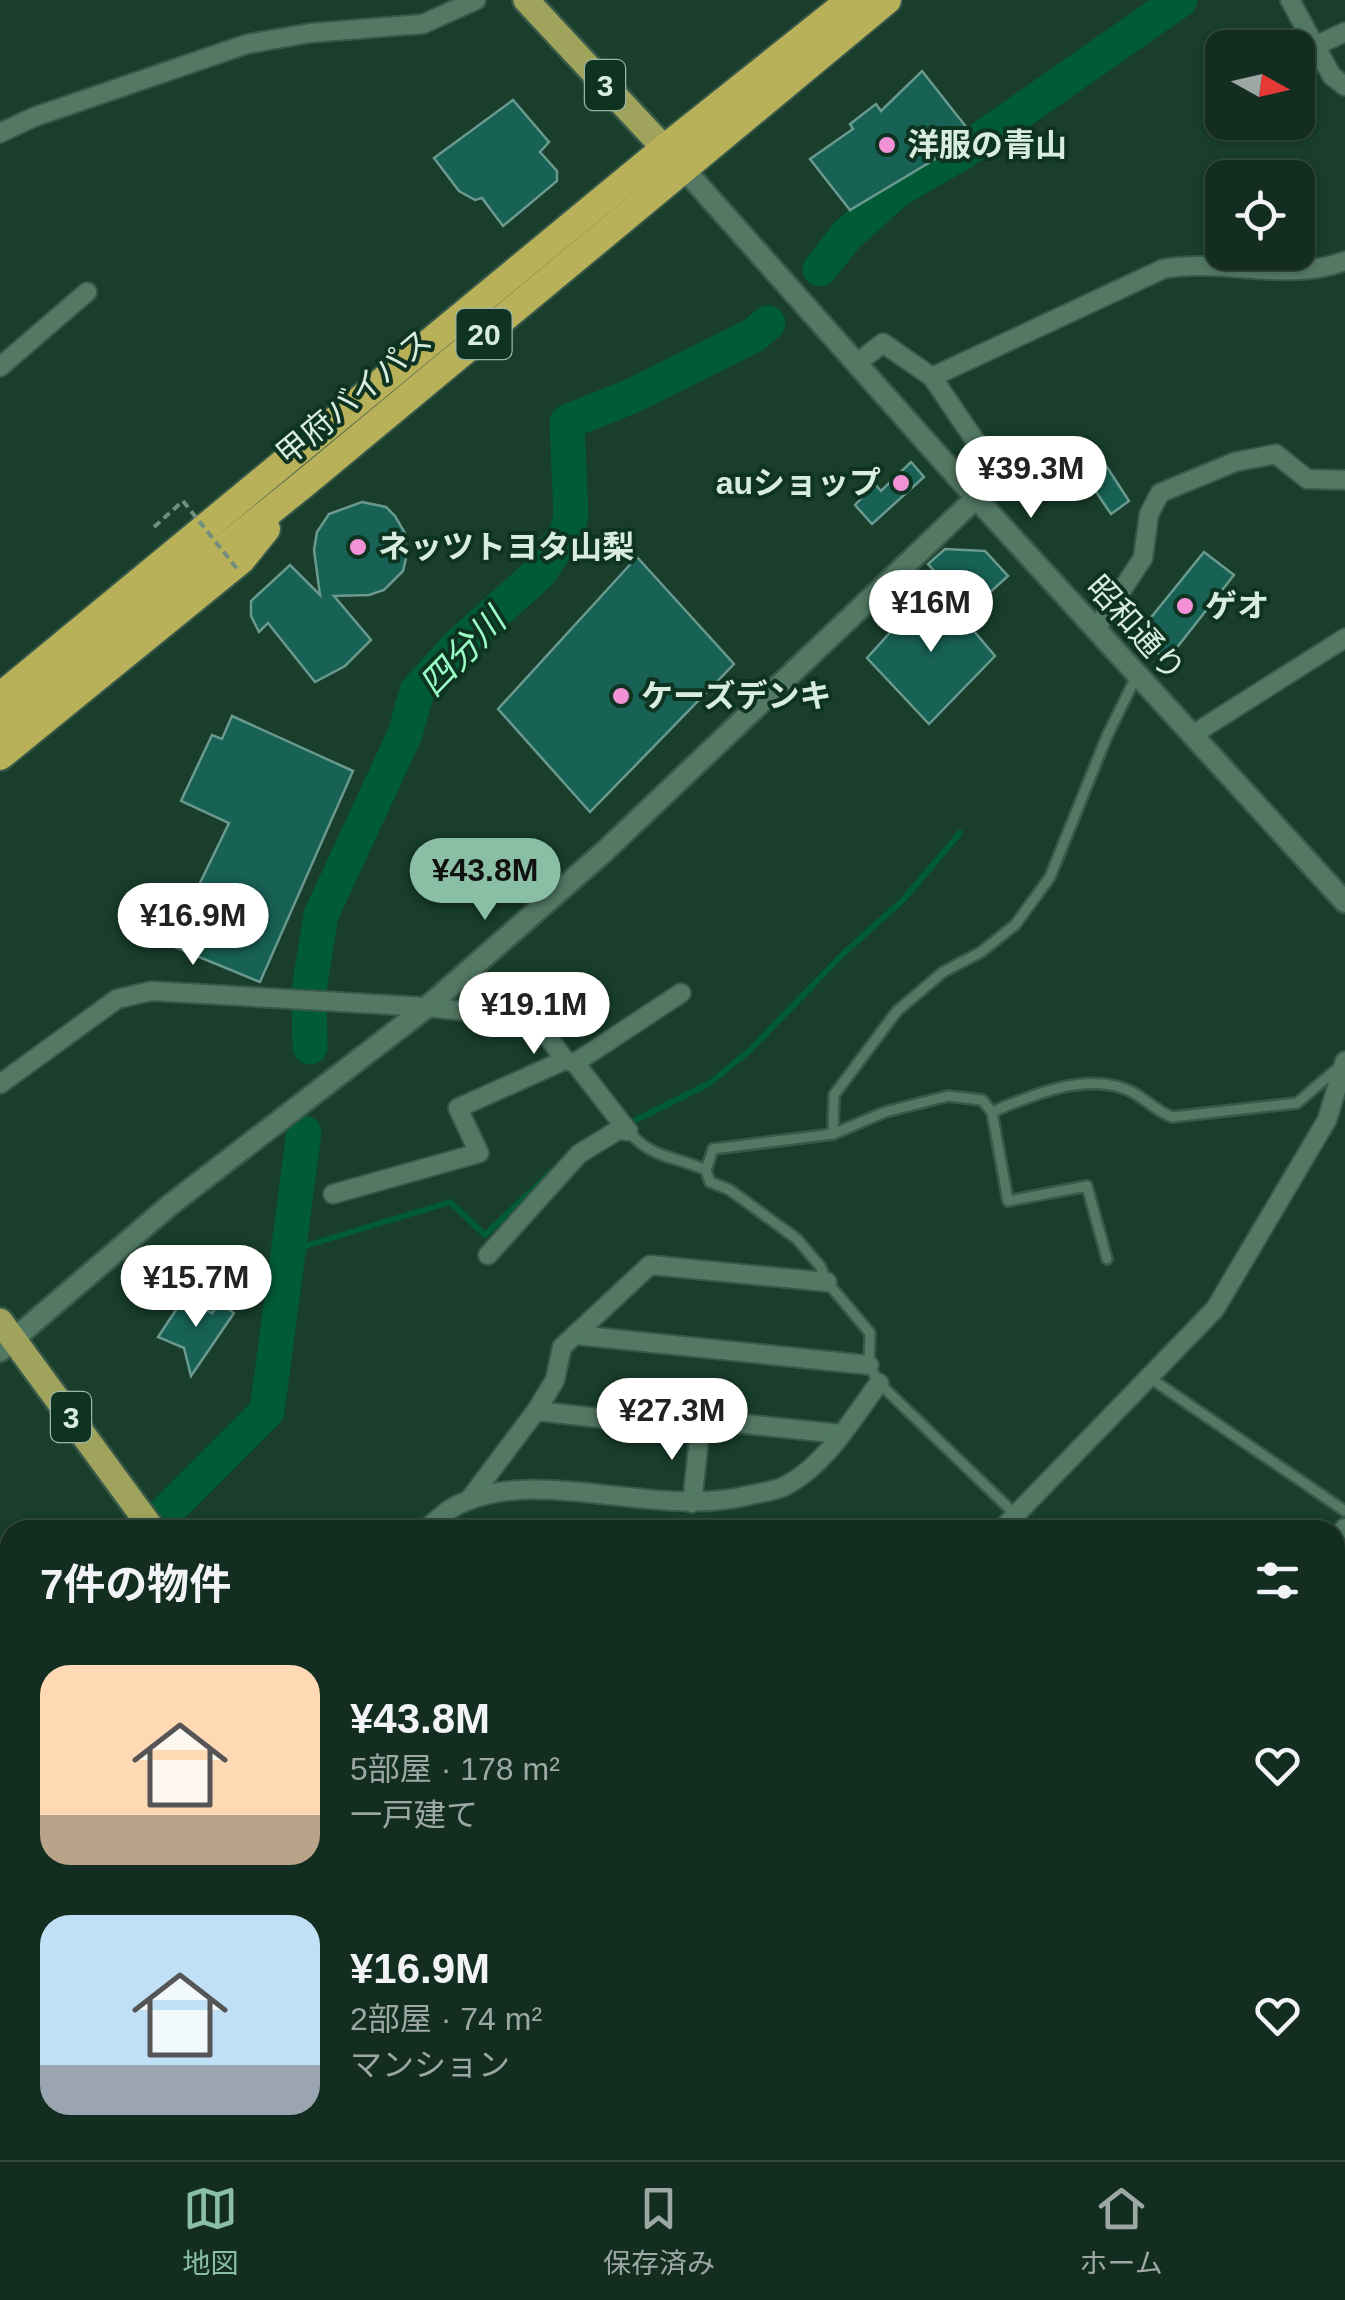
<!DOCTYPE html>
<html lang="ja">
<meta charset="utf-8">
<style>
:root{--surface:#132e20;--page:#203a2d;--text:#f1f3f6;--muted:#9da8a5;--line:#324a3e;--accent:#8abfa5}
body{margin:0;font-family:Arial,"Noto Sans JP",sans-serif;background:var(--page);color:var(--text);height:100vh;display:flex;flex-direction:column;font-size:38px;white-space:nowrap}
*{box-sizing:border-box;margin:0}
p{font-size:32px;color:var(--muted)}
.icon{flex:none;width:55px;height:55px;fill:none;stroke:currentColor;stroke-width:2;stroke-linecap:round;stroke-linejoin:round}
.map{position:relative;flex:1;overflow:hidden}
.sheet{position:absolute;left:0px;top:1520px;width:1345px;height:640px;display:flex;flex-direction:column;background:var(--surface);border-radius:30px 30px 0 0;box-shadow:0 2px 8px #0004,0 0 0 2px var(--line)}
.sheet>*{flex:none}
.needle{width:65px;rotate:98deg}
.controls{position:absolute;left:1205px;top:30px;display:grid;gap:20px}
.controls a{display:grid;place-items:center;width:110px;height:110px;border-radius:20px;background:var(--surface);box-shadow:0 2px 8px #0004,0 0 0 2px var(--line);font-size:50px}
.price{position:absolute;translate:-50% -85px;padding:0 22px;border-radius:35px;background:#fff;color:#222;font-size:32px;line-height:65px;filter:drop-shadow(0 2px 5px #0008)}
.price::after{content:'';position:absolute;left:50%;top:60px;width:30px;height:22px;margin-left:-15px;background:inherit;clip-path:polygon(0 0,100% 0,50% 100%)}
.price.on{background:var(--accent);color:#111}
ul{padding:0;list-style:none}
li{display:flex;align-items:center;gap:30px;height:250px;padding:0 40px}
li span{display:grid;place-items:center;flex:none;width:280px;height:200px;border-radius:30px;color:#555}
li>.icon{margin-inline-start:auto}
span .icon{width:120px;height:120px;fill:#fffc;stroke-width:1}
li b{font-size:42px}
h2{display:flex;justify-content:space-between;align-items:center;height:120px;padding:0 40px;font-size:42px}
.tab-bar{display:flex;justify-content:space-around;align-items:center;height:140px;border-top:2px solid var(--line);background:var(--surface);font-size:28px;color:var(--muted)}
.tab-bar a{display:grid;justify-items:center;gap:5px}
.tab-bar .on{color:var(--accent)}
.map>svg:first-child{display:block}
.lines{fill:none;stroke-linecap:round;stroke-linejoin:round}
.stream{stroke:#005b37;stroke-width:6}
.river{stroke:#005b37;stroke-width:35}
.building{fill:#186155;stroke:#6a9a8f;stroke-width:2.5}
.service-casing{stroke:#385948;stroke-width:14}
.minor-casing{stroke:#385948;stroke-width:22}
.tertiary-casing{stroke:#385948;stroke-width:25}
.primary-casing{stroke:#385948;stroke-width:30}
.trunk-casing{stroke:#385948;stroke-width:32}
.path{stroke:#708d7e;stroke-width:4;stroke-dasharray:8 5;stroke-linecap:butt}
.service{stroke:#537964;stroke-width:9}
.minor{stroke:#537964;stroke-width:18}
.tertiary{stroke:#537964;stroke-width:20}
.primary{stroke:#9fa35c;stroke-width:25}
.trunk{stroke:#b8b15a;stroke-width:28}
.path-bridge{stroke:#708d7e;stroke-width:4;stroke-dasharray:8 5;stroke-linecap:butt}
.poi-dot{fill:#f391d6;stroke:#0e3421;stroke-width:4}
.labels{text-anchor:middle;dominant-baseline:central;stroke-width:8;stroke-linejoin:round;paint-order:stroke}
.shield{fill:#0e3421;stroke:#9bb5a7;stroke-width:2.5}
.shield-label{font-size:30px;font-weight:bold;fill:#d8ece0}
.poi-label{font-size:32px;font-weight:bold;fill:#d8ece0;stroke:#0e3421;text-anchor:start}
.street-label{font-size:32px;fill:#d8ece0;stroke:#0e3421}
.water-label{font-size:35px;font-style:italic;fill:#9afdc6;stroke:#0e3421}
</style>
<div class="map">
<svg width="1345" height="2160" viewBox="0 0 1345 2160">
<rect width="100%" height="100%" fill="#193e2b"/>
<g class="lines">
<!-- stream -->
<g class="stream">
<polyline points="626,1125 710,1083 749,1051 844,953 903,900 960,833"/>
<polyline points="289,1251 450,1202 485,1235 552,1171"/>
</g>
<!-- river -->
<g class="river">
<polyline points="820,269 846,236 897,190 961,153 1180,0"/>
<polyline points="310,1047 309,990 321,915 405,734 417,691 457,647 539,573 568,530 571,515 567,422 634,395 754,335 768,323"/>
<polyline points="148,1530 267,1411 304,1133"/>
<polyline points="0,1713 10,1701"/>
</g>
</g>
<!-- building -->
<g class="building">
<polygon points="922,71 971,133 957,146 850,210 810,159 853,129 850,124 876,104 881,111"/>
<polygon points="513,100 549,142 540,152 557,171 557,181 503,226 482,198 475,200 459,191 434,158"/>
<polygon points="1103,461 1129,501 1111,514 1084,474"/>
<polygon points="911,462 924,477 872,524 855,505 875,484 881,491"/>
<polygon points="362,502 386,507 395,516 405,533 406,558 403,571 384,590 369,595 334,596 371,640 345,666 315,682 268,623 259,632 251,616 251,601 290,565 320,595 314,550 317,532 329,514"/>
<polygon points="945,549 985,551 1008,576 986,596 964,572 949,587 928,564"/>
<polygon points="1204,552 1234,575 1167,660 1136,636"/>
<polygon points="637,557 734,664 590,812 498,709"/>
<polygon points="934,584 995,656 929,724 867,658"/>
<polygon points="232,716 353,771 260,982 170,945 229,823 181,801 212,735 222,739"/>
<polygon points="184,1298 212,1313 219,1303 234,1313 191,1376 184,1348 158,1337"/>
</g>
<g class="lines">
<defs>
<g id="service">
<path d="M992,1112C1032,1095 1089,1070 1132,1092C1147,1100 1156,1111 1172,1117L1297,1103L1339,1067"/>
<path d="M628,1131C652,1159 675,1156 706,1170L710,1182L730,1190L797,1239L820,1266L827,1282L870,1333L869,1365L879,1383L1015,1514"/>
<polyline points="833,1134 834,1095 897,1011 943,972 981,952 1015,925 1050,877 1107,736 1136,677"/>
<polyline points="706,1170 713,1149 833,1134 885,1112 948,1096 982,1100 992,1112 1008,1201 1087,1186 1107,1259"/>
<polyline points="1150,1378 1345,1511"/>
</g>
<g id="minor">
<polyline points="1290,0 1315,46"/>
<polyline points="1345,32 1315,46 1332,76 1345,86"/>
<polyline points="0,133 34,117 247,44 310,33 423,24 476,0"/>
<polyline points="857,363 883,343 932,377 991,464 976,498"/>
<polyline points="0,367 87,292"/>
<path d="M932,377L1163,269C1222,258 1287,283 1345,261"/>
<polyline points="1096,629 1143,558 1149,514 1160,493 1235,462 1276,454 1307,479 1345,480"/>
<polyline points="1192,735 1345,638"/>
<polyline points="575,1063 681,993"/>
<polyline points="0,1084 117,999 151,991 427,1007 535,1019 565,1060 575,1063 628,1131"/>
<polyline points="333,1194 479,1153 458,1108 565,1060"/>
<polyline points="488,1255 579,1154 618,1130 628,1131"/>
<polyline points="575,1335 869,1365"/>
<polyline points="536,1411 700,1429 705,1420 841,1434"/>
<polyline points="469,1500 536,1411 555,1380 562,1347 650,1265 827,1282"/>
<polyline points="692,1503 700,1429"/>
<path d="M425,1530C436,1521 448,1508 462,1503C541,1466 657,1519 750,1495C762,1492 777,1491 787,1485C828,1462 852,1419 879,1383"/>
<polyline points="1001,1530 1215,1309 1327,1120 1345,1061"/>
<polyline points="1335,1541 1345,1528"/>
<polyline points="1335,1604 1345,1613"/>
<polyline points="1335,1776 1345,1764"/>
<polyline points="1335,1988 1345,1975"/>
<polyline points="0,2026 10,2019"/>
<polyline points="1335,2093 1345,2080"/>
<polyline points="1111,2150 1125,2160"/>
<polyline points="649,2160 659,2150"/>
<polyline points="1192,2160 1200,2150"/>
<polyline points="1282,2160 1290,2150"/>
</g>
<g id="tertiary">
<polyline points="684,169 976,498 1345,902"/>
<polyline points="0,1351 170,1205 427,1007 605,851 976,498"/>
</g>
<g id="primary">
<polyline points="526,0 676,161"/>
<polyline points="0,1321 153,1530"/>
<polyline points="606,2150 613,2160"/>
</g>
<g id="trunk">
<polyline points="0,697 664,149 851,0"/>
<polyline points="0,729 306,482 887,0"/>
<polyline points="0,756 241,560 266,529"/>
</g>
</defs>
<!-- service casing -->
<use href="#service" class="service-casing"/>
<!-- minor casing -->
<use href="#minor" class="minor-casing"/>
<!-- tertiary casing -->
<use href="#tertiary" class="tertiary-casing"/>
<!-- primary casing -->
<use href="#primary" class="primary-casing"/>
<!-- trunk casing -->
<use href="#trunk" class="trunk-casing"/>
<!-- path -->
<polyline class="path" points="154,527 183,501"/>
<!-- service -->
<use href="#service" class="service"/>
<!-- minor -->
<use href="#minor" class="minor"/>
<!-- tertiary -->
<use href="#tertiary" class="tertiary"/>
<!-- primary -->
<use href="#primary" class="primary"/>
<!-- trunk -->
<use href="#trunk" class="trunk"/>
<!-- path-bridge -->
<polyline class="path-bridge" points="183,501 238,570"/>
</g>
<!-- markers -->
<g class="poi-dot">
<circle cx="887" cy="145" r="10"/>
<circle cx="901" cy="483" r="10"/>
<circle cx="358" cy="547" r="10"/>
<circle cx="1185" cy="606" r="10"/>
<circle cx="621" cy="696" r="10"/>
</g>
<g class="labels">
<!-- shield labels -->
<g class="shield">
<rect x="585" y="60" width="40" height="50" rx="8"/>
<rect x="456.5" y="309" width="55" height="50" rx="8"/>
<rect x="51" y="1392" width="40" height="50" rx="8"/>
</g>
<g class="shield-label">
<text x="605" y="85">3</text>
<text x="484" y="334">20</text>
<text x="71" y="1417">3</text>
</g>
<!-- poi labels -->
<g class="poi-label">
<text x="907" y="145">洋服の青山</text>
<text x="881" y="483" text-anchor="end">auショップ</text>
<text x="378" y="547">ネッツトヨタ山梨</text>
<text x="1205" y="606">ゲオ</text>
<text x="641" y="696">ケーズデンキ</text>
</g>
<!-- street labels -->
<g class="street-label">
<text transform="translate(354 397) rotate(-40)">甲府バイパス</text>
<text transform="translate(1136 628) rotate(48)">昭和通り</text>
</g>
<!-- water labels -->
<g class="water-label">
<text transform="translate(462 652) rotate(-46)">四分川</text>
</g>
</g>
</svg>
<div class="controls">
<a><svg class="needle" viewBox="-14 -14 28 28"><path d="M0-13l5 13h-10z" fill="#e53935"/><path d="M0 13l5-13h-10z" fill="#9da8a5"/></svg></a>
<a><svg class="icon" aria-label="locate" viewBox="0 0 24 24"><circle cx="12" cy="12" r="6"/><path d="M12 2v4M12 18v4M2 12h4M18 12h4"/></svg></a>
</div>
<b class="price" style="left:1031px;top:521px">¥39.3M</b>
<b class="price" style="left:931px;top:655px">¥16M</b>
<b class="price on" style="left:485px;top:923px">¥43.8M</b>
<b class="price" style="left:193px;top:968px">¥16.9M</b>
<b class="price" style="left:534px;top:1057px">¥19.1M</b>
<b class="price" style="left:196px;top:1330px">¥15.7M</b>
<b class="price" style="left:672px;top:1463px">¥27.3M</b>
<section class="sheet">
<h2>7件の物件<svg class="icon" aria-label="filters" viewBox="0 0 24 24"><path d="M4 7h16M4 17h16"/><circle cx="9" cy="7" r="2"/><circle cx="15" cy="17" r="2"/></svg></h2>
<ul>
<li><span style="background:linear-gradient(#ffd9b3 75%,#b9a48a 0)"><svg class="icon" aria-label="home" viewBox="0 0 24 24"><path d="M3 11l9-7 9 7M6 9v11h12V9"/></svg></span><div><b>¥43.8M</b><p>5部屋 · 178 m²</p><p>一戸建て</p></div><svg class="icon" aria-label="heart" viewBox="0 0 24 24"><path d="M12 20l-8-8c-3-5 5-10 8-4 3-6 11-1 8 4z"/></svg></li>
<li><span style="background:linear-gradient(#bfe0f5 75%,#9aa5b1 0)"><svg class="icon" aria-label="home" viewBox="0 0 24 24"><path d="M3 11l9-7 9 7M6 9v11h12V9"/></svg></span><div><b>¥16.9M</b><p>2部屋 · 74 m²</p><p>マンション</p></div><svg class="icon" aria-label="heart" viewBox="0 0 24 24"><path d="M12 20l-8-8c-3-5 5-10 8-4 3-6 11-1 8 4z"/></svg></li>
</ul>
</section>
</div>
<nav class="tab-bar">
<a class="on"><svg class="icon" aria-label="map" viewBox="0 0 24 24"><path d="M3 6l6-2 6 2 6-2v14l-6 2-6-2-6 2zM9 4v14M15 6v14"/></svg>地図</a>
<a><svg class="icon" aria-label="saved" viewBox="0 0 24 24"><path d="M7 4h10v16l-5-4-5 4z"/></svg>保存済み</a>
<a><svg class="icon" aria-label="home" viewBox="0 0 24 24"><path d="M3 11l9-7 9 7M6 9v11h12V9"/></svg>ホーム</a>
</nav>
